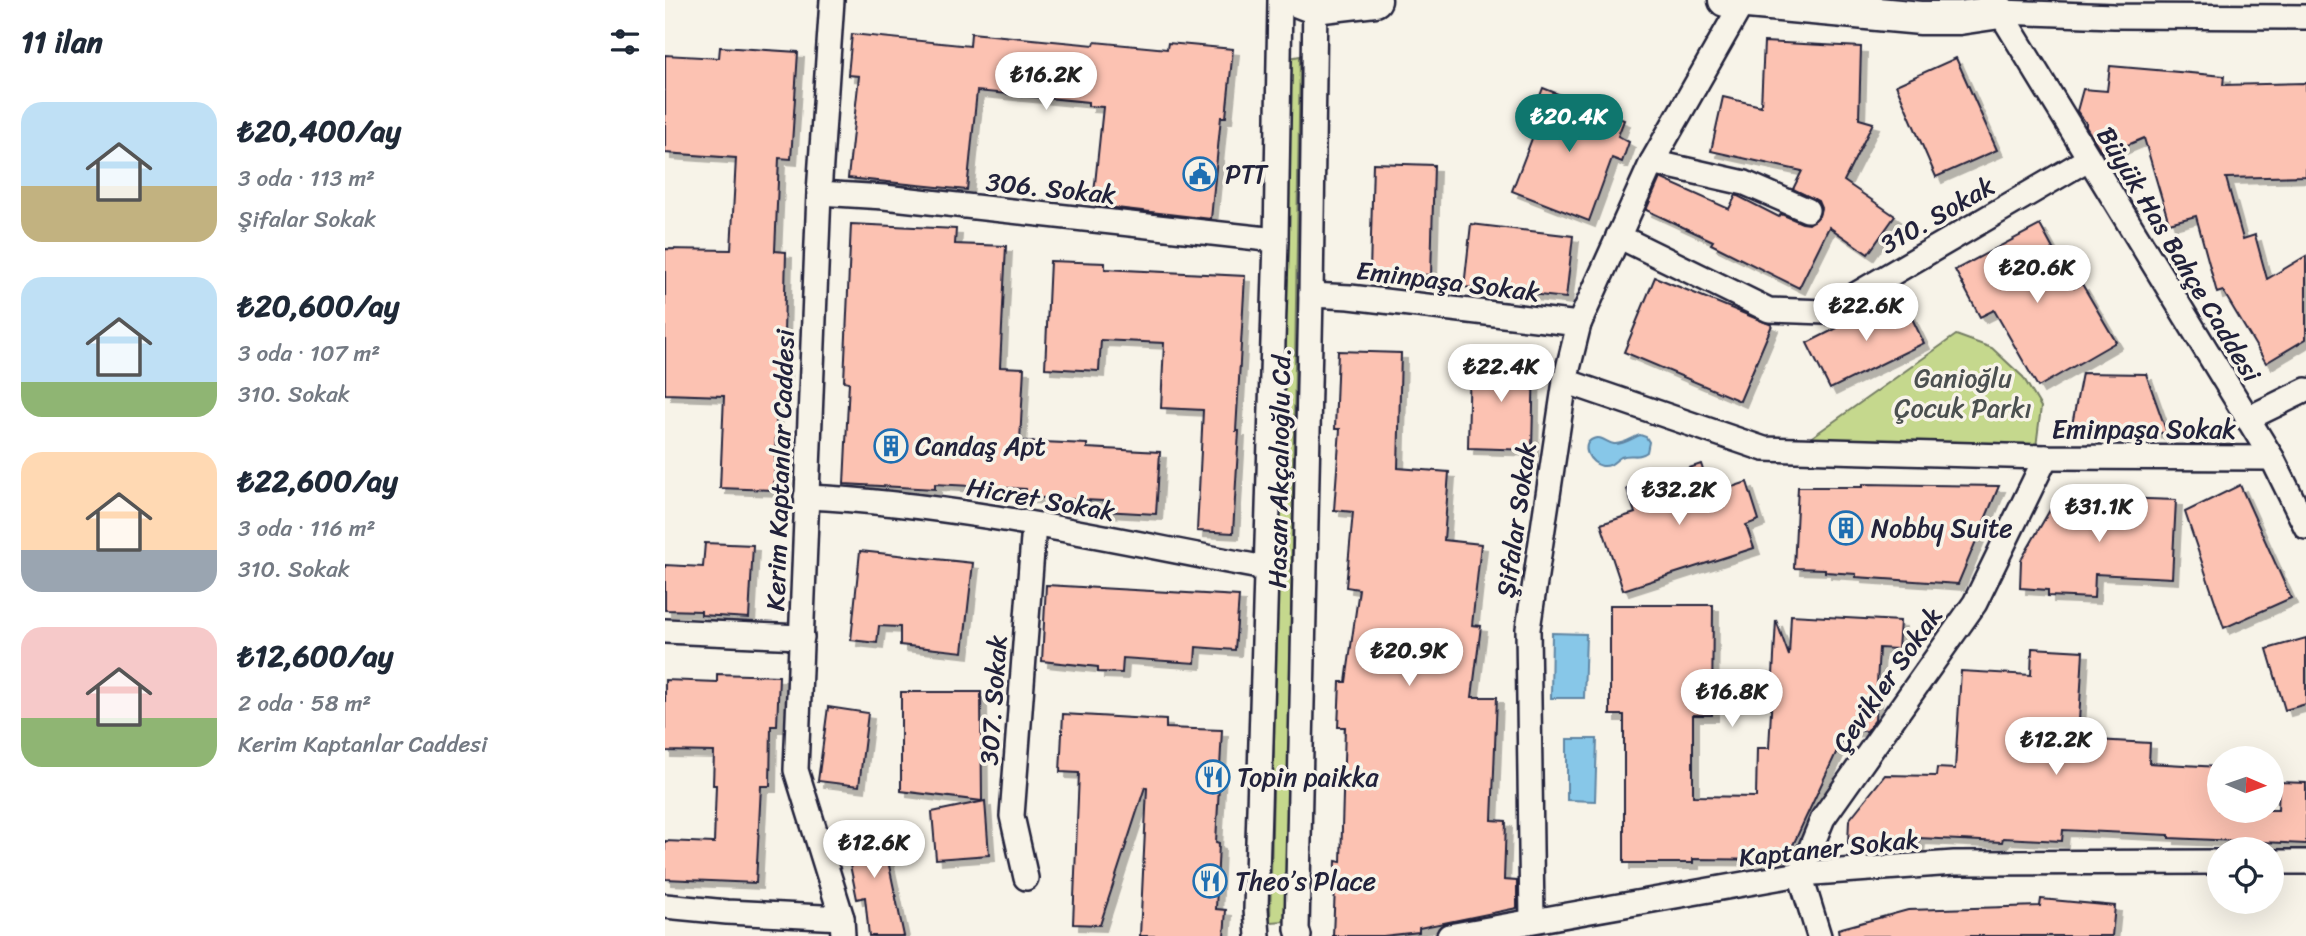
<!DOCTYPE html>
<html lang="tr">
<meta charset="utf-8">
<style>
:root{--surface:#fff;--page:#f2f2f3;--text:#1f2937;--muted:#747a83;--accent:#0f766e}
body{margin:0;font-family:Sriracha,sans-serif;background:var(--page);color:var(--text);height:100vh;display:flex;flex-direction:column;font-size:26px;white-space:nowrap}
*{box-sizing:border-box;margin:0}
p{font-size:23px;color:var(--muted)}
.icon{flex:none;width:38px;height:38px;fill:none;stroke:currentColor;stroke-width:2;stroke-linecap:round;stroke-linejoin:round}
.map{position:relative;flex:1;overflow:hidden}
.panel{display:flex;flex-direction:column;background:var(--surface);width:665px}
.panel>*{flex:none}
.needle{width:46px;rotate:92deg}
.controls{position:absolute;left:1542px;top:746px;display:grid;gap:14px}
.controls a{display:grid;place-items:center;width:77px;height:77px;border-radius:50%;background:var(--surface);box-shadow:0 7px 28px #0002;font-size:35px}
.price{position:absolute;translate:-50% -60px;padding:0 16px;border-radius:24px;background:#fff;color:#222;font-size:23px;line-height:46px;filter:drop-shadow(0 2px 4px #0008)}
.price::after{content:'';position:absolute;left:50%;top:42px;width:21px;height:16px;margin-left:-10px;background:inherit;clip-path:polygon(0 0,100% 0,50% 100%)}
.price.current{background:var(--accent);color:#fff}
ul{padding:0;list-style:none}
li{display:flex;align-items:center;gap:21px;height:175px;padding:0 21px}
li span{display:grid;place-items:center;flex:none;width:196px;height:140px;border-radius:21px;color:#555}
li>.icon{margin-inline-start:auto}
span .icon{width:84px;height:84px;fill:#fffc;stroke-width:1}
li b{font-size:30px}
h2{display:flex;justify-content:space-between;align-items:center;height:84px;padding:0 21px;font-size:30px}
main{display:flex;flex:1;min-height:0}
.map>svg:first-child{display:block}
.green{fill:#c5d88d;stroke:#747d64;stroke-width:2}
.water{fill:#87c7e8;stroke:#5f85a3;stroke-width:2}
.building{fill:#fcc2b2;stroke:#22223b;stroke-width:2;filter:url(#shadow)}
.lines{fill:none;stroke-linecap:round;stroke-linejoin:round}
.street-casing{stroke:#22223b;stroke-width:28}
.secondary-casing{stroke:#22223b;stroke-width:37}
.street{stroke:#f7f3e8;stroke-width:23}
.secondary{stroke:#f7f3e8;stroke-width:32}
.labels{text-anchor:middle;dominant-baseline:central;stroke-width:7;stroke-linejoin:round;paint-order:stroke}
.poi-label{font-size:26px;fill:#22223b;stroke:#f7f3e8;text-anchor:start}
.street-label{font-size:26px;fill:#22223b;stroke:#f7f3e8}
.park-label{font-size:26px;fill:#4b5050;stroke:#f7f3e8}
</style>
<main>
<section class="panel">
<h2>11 ilan<svg class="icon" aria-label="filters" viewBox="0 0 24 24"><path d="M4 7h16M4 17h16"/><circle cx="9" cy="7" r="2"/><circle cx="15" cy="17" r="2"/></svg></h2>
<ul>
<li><span style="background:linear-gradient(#bfe0f5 60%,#c2b280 0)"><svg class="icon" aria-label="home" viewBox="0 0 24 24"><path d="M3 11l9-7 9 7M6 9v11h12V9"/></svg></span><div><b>₺20,400/ay</b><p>3 oda · 113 m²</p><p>Şifalar Sokak</p></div></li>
<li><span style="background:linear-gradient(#bfe0f5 75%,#8fb573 0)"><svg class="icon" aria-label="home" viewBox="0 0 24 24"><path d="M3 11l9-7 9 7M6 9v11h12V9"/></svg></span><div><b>₺20,600/ay</b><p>3 oda · 107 m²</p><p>310. Sokak</p></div></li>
<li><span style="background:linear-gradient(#ffd9b3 70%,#9aa5b1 0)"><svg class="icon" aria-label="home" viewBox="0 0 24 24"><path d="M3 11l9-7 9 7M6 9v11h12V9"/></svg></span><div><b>₺22,600/ay</b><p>3 oda · 116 m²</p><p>310. Sokak</p></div></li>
<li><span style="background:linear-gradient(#f6c9c9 65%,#8fb573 0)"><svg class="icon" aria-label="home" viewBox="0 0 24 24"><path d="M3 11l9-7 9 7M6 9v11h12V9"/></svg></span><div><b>₺12,600/ay</b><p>2 oda · 58 m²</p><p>Kerim Kaptanlar Caddesi</p></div></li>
</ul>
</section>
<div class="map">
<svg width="1641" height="936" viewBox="0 0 1641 936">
<defs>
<filter id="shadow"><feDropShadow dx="6" dy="6" stdDeviation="0" flood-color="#0004"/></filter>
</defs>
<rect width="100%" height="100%" fill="#f7f3e8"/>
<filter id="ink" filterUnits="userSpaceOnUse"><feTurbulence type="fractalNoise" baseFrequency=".0143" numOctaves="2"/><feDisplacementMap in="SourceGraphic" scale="14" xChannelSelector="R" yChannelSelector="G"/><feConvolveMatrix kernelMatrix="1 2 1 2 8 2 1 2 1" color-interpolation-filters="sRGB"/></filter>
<g filter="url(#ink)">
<!-- green -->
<g class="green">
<polygon points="635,56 621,921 605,922 624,58"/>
<polygon points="1291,335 1327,348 1358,377 1376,407 1371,447 1144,439"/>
</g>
<!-- water -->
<g class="water">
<path d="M975,435L981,437L984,442L982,452C973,459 966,453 956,457C949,461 947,467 937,466C925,464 914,445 928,439C936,435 942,443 949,444C958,445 967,438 975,435Z"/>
<polygon points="887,633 921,634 919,698 886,698"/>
<polygon points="902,739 932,739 930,801 902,800"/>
</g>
<!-- building -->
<g class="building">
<polygon points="306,33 429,45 430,42 502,49 503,43 568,49 561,117 556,117 546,219 434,206 434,203 428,203 438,107 423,106 423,102 312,91 302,190 183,178 194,76 183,75 187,34 305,46"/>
<polygon points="1099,42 1196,47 1194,119 1208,123 1179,181 1230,216 1203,254 1164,227 1134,288 1046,244 1048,241 981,210 995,178 1064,209 1071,195 1114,217 1116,214 1137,223 1144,224 1154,216 1156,208 1153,201 1128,189 1137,171 1046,151 1058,97 1096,106"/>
<polygon points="55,47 133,52 126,159 114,158 110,251 121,252 119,334 121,334 119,398 112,398 109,490 55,488 59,396 0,394 0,249 66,250 71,158 0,153 0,55 54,58"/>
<polygon points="1291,58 1332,150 1271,177 1231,85"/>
<polygon points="1445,66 1559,76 1558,85 1641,83 1641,176 1561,178 1578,239 1590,235 1602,279 1641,256 1641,339 1601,363 1558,291 1552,293 1531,216 1504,223 1479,138 1453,149 1437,152 1421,127 1421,123 1412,111 1418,89 1442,91"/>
<polygon points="878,88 959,120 953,136 964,142 957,162 947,158 924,221 847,191 871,128 864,125"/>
<polygon points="708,163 769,165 766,275 705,273"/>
<polygon points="186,224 291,229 290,244 341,246 335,367 359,368 355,441 422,444 422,448 495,452 491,514 438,511 438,501 360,497 361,489 270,484 270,489 179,484 184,382 179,381"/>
<polygon points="806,224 908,236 901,298 799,287"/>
<polygon points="1375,225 1409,288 1417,284 1451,342 1373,387 1329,310 1315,317 1290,270"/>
<polygon points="385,261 440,263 440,269 580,276 571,431 574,431 568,533 532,531 538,410 496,408 499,343 436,340 434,371 380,368"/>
<polygon points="990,277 1107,325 1075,401 959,352"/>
<polygon points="1236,296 1259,343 1165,389 1142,343"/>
<polygon points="673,351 736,353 733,468 784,472 779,540 816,544 807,625 816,626 807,697 832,697 827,820 841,821 839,880 852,881 852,908 754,928 754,932 718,936 668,936 671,861 676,862 680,727 673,727 675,682 681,682 694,589 681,587 688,512 669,510 675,429 670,429"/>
<polygon points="805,359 869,360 867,450 803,448"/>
<polygon points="1417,373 1481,374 1502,433 1406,430"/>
<polygon points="1036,464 1046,494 1082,482 1094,520 1081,525 1089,548 958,590 936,524 970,513 962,489"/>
<polygon points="1198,484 1334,486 1293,584 1191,577 1191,574 1160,572 1160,569 1129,568 1133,487 1198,487"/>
<polygon points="1575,485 1626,598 1559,628 1520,512"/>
<polygon points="1393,496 1511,500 1507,578 1430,574 1429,598 1383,596 1383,590 1355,588 1356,560"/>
<polygon points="40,543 88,545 84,618 36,615 36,611 0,610 0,565 38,567"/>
<polygon points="195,551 308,563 298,652 235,645 235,627 214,626 212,643 186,640"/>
<polygon points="381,585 574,596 570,650 531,647 530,663 458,658 457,673 433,672 433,667 377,661"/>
<polygon points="945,605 1048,605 1047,715 1028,715 1028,796 1091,797 1092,748 1104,748 1111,620 1124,656 1126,615 1235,621 1233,649 1214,648 1210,720 1202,731 1185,730 1185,723 1121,860 1028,859 1028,863 959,863 959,715 945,715"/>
<polygon points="1641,638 1641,704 1620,710 1602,649"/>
<polygon points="1367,648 1418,651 1413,739 1485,743 1484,763 1554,767 1554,810 1613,810 1614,782 1641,783 1641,844 1504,838 1504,835 1398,830 1397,841 1338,838 1337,842 1254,838 1253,848 1183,844 1184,820 1220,775 1271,776 1272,768 1290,769 1296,671 1366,675"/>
<polygon points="52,674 114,676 112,726 106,726 105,786 96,786 91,883 0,879 0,841 49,843 51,785 48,785 49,752 0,751 0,680 52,682"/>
<polygon points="236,692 316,692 317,801 236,791"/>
<polygon points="163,707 203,713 194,786 153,781"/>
<polygon points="398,714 501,720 501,728 557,730 551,842 554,843 551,909 561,910 559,936 475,936 482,788 480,787 435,925 408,924 414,773 395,772"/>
<polygon points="320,801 324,855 271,859 267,812"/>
<polygon points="215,823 239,936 204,936 200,897 192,899 178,831"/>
<polygon points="1376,899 1450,906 1447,936 1174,936 1173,929 1243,910 1375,906"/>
</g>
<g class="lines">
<defs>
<g id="street">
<polyline points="167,0 154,193 131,770 177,918 178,936"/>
<polyline points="1335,12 1607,458 1641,527"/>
<polyline points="1335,12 1449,16 1641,17"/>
<polyline points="987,162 1080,183 1142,210"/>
<polyline points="154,193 219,197 611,240"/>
<polyline points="953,236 1104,310 1161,312 1423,159"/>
<polyline points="646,295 685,297 914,324"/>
<polyline points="900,381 1099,449 1381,457 1607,458"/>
<polyline points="1582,419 1641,390"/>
<path d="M141,497C296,504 448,540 600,568"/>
<polyline points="0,631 137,637"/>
<polyline points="1606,862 1641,862"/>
<polyline points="361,878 347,816 369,525"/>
<polyline points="0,906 62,912 177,918"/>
<polyline points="867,920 863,629 900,381 914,324 987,162 1078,2"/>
<polyline points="593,936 591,909 611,240 615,0"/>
<polyline points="634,936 632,929 646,295 650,0"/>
<polyline points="784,936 1135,874 1289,863 1554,862"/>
<polyline points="1154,936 1135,874 1158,818 1310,603 1381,457"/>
</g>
<g id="secondary">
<polyline points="631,0 649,7 710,0"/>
<polyline points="1060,0 1256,18 1294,18 1335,12"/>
</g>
</defs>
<!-- street casing -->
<use href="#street" class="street-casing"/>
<!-- secondary casing -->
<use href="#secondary" class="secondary-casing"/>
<!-- street -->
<use href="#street" class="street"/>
<!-- secondary -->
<use href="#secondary" class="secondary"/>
</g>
</g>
<!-- icons -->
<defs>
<symbol id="civic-ring" viewBox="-11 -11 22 22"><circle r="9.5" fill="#f7f3e8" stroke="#1f6fb2" stroke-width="1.5"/><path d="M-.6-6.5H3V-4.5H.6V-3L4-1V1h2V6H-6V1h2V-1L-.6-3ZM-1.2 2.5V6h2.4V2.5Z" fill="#1f6fb2"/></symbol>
<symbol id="building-ring" viewBox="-11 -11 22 22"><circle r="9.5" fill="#f7f3e8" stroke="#1f6fb2" stroke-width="1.5"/><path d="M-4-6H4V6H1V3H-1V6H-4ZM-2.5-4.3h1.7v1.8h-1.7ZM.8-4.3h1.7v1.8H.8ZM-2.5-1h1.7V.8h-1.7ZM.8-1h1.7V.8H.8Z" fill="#1f6fb2"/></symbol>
<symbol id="restaurant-ring" viewBox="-11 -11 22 22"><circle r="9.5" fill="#f7f3e8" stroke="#1f6fb2" stroke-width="1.5"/><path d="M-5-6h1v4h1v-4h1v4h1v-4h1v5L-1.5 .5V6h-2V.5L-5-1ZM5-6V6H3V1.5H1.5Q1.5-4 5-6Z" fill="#1f6fb2"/></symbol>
</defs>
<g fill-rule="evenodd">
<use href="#civic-ring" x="516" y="155" width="38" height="38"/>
<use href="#building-ring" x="207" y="427" width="38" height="38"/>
<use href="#building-ring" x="1162" y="509" width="38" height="38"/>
<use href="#restaurant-ring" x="529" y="758" width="38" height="38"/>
<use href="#restaurant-ring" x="526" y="862" width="38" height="38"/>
</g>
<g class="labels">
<!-- poi labels -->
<g class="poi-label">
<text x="560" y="174">PTT</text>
<text x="250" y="446">Candaş Apt</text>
<text x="1206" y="528">Nobby Suite</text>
<text x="572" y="777">Topin paikka</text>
<text x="570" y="881">Theo’s Place</text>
</g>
<!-- street labels -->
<g class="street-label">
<text transform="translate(386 188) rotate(6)">306. Sokak</text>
<text transform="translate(1272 215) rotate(-30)">310. Sokak</text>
<text transform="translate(1514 254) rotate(59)">Büyük Has Bahçe Caddesi</text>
<text transform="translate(783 281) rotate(7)">Eminpaşa Sokak</text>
<text x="1479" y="429">Eminpaşa Sokak</text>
<text transform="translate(614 468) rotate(-89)">Hasan Akçalıoğlu Cd.</text>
<text transform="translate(115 470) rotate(-88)">Kerim Kaptanlar Caddesi</text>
<text transform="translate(376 499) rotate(10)">Hicret Sokak</text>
<text transform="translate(851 520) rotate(-82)">Şifalar Sokak</text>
<text transform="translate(1222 679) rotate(-55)">Çevikler Sokak</text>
<text transform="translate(328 700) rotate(-86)">307. Sokak</text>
<text transform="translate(1164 848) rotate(-6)">Kaptaner Sokak</text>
</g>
<!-- park labels -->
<g class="park-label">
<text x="1298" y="378">Ganioğlu<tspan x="1298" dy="30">Çocuk Parkı</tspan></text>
</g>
</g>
</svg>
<div class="controls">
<a><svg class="needle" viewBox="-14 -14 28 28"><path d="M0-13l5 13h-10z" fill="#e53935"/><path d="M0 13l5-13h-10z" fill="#747a83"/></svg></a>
<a><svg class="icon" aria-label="locate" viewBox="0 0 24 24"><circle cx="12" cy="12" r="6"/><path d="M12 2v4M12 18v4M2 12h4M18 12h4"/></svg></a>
</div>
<b class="price" style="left:381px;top:112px">₺16.2K</b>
<b class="price current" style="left:904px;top:154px">₺20.4K</b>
<b class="price" style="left:1372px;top:305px">₺20.6K</b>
<b class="price" style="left:1201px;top:343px">₺22.6K</b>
<b class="price" style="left:836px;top:404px">₺22.4K</b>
<b class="price" style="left:1014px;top:527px">₺32.2K</b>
<b class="price" style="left:1434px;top:544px">₺31.1K</b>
<b class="price" style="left:744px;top:688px">₺20.9K</b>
<b class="price" style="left:1067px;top:729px">₺16.8K</b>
<b class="price" style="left:1391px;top:777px">₺12.2K</b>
<b class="price" style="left:209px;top:880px">₺12.6K</b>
</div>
</main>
